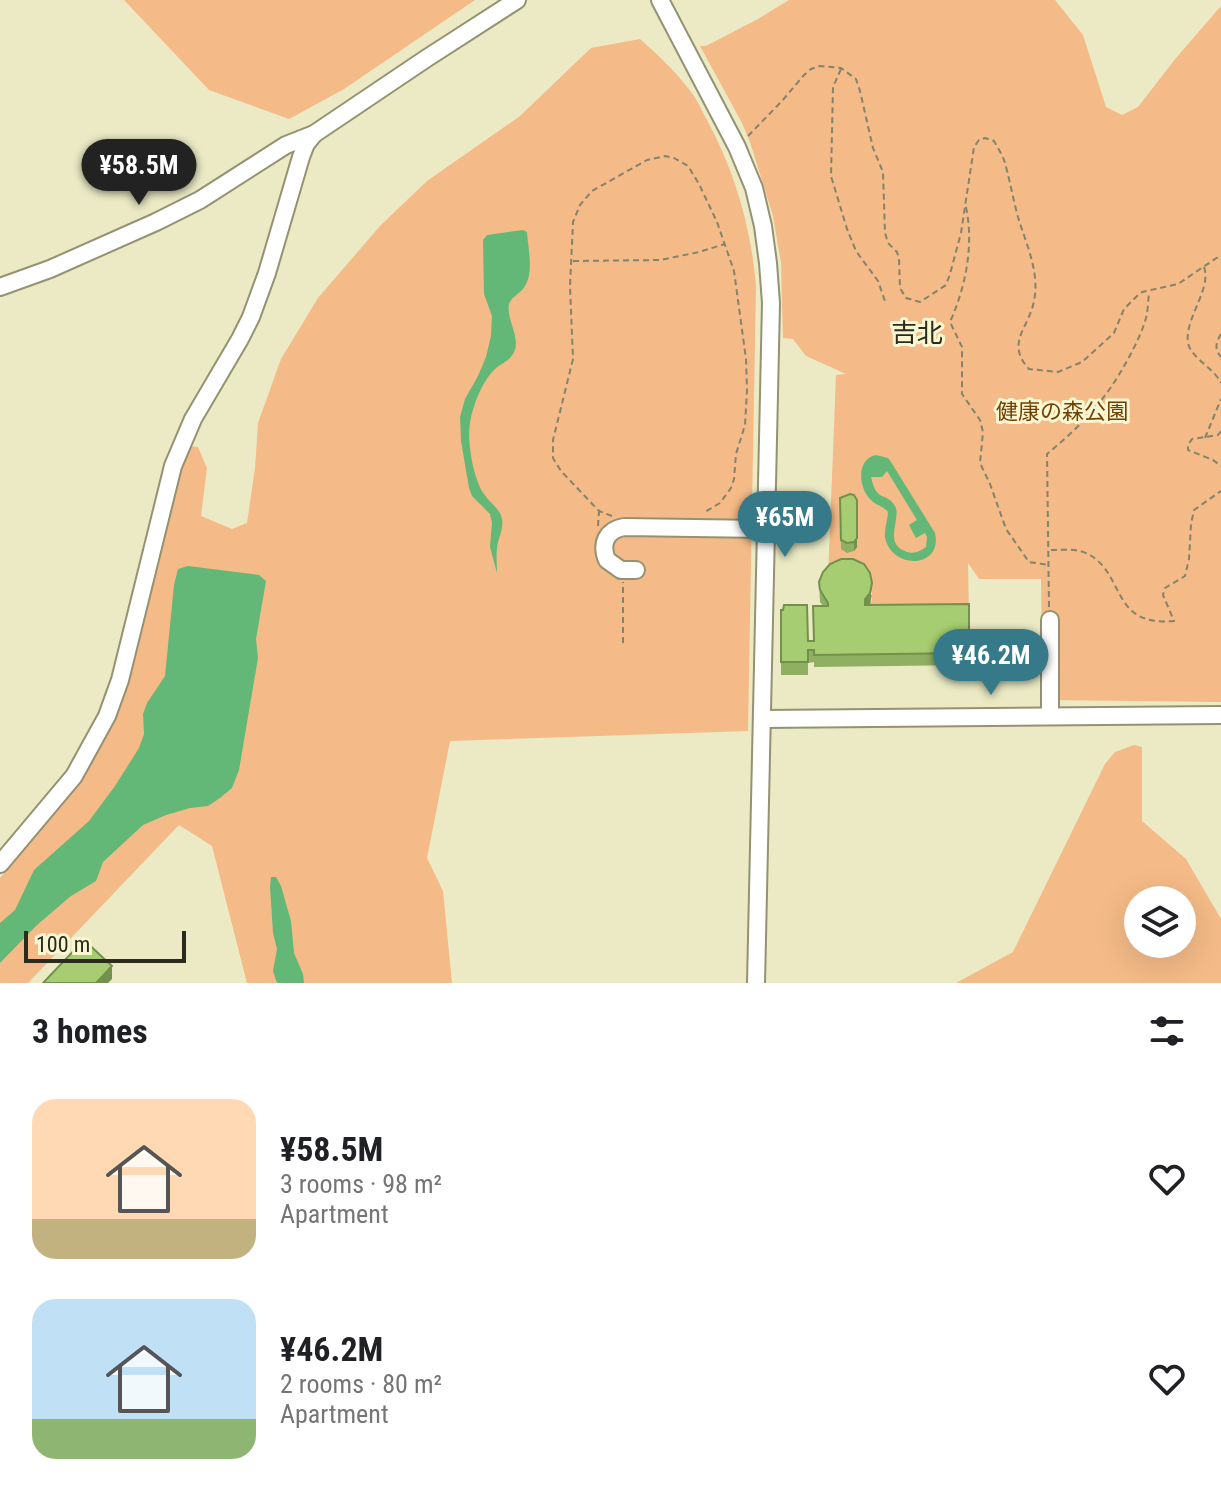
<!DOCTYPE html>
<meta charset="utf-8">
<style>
:root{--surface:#fff;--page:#f6f6f6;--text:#202124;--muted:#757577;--accent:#367989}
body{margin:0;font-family:"Roboto Condensed","Noto Sans JP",sans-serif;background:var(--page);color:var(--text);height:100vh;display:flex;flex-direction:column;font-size:30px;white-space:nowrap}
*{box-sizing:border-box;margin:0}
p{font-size:26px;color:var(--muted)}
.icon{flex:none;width:44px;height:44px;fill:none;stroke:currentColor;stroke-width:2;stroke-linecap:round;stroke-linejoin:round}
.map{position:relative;height:983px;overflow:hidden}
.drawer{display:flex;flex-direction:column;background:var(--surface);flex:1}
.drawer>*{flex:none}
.tools{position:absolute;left:1124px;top:886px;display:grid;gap:16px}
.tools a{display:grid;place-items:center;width:72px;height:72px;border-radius:50%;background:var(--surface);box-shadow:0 8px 32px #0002;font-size:40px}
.scale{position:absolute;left:24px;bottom:20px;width:162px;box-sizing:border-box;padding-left:8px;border:4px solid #2b2b1d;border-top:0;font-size:22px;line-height:28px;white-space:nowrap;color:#2b2b1d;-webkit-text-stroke:6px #f8f7d2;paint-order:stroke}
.price{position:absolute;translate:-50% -68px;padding:0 18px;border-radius:28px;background:var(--accent);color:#fff;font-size:26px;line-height:52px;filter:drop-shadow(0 2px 4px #0008)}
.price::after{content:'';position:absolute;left:50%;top:48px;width:24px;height:18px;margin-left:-12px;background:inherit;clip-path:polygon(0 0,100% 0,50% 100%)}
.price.current{background:#222;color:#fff}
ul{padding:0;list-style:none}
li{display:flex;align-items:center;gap:24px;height:200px;padding:0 32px}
li span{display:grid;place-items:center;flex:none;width:224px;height:160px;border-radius:24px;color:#555}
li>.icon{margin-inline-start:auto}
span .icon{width:96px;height:96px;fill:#fffc;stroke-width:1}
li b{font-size:34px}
h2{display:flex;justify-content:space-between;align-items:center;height:96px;padding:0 32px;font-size:34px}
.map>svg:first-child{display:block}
.green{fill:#f4ba87;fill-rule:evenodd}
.water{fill:#63b877;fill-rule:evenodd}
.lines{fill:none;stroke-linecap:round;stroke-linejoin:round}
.minor-casing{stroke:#949271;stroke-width:20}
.path{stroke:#84836b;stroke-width:2;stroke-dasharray:6 4;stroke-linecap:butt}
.minor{stroke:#fff;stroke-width:16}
.wall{fill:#8fb061}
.shaded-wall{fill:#74904f}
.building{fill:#a6cd71;stroke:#74904f;stroke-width:2}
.labels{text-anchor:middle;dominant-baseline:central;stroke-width:6;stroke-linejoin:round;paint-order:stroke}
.park-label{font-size:22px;fill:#703f04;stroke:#f8f7d2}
.quarter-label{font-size:26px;fill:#2b2b1d;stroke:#f8f7d2}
</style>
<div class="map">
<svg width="1221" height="983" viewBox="0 0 1221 983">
<rect width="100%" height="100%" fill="#ebeac5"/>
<!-- green -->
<g class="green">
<polygon points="124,0 475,0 344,89 289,119 209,90"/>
<polygon points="789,0 1055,0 1083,35 1106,107 1122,115 1138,107 1176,58 1221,6 1221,702 1043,700 1041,579 979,579 968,563 969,617 865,617 872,600 872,591 828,578 836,375 846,374 806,356 793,339 783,338 781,263 773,216 750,142 742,123 700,46 706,46 758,19"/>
<path d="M640,39C657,54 674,70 688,88C696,97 701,109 707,120C735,172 751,227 756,286L748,731L450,741L427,858L443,891L452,983H247L212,846L179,825L28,983H0V878L78,783L125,682L188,446L198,447L207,468L201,516L232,529L247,523L255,468L258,423L281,359L318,298L380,226L427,181L520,116L591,48Z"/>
<path d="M1134,745L1142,747V821L1186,859L1221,919V983H956L1013,952L1105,764L1115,752ZM1138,900H1182V944H1138Z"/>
</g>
<!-- water -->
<g class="water">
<path d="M523,230L527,232C528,249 534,271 525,286C521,293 512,296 509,304C506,319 521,338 514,352C511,360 502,363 496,368C482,381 473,405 470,423C467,442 473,478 484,494C489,502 499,508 502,518C504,529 498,538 497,548C496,556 497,565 497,573L490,547L492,523L490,514L472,496L469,488L461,441L460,417L465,399L478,376L486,357L491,336L492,316L484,294L483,240L487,235Z"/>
<path d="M876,455L888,458L891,462L935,533C943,569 891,570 885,537C884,528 888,520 888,512C882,505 877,506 871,500C858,488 856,459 876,455ZM887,471L917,520L909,525L916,538L925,533L927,537L926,547C920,551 915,554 907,552C882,544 902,519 895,506C886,491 877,504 871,477H882Z"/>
<polygon points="188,566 259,575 266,581 256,639 258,658 239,770 232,788 220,798 208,806 190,808 166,815 143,825 103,862 96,881 71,896 37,925 0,963 0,923 15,910 34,870 89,821 115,786 139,748 144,734 143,714 147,703 165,676 174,585 178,569"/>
<polygon points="271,877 276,877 281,886 291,921 294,953 303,974 304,983 277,983 273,971 277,949 273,933 270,887"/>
</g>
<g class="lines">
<defs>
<g id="minor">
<polyline points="660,0 737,147 754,188 763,226 768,263 771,303 756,983"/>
<polyline points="0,287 50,269 156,222 200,200 286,145 314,134 427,58 517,0"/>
<path d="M636,570H621L607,560C600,543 607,530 624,527L766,529"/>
<polyline points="1050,620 1050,716"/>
<polyline points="762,719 1221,715"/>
<polyline points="0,864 74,776 107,716 120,680 173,466 193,419 240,339 251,317 267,273 301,157 306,144 314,134"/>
</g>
</defs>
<!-- minor casing -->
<use href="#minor" class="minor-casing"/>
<!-- path -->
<g class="path">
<polyline points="841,69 833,87 831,176 847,229 856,251 878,281 886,304"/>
<path d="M748,136L782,101L804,75L811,69L820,66L841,68L856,79L860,91L873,148L883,172L885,233L888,243L897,252L899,259L900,288L906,298L920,302L946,285L950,274L961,233L974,147L979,140L985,138L994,141C998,148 1003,156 1005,163C1010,181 1013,199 1018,217C1026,244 1040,272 1034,301C1029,328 1005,343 1029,369L1058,372L1082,362L1114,333L1124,309L1137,296L1142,292L1178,284L1221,255"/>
<path d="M966,207C974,245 966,286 950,322L962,347V394L980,420L983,432L980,463L990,484L1006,529L1029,562L1049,565"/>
<polyline points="573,261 660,260 699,252 725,244"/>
<path d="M1204,267C1212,289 1184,319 1188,343C1191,358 1214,368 1221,383"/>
<path d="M1221,334C1216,342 1214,349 1221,357"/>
<polyline points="1221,431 1218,435 1192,439 1188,445 1188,450 1213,460 1221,466"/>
<polyline points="1205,438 1221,399"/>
<polyline points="612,516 599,511 561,471 553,458 553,440 573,359 570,286 573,222 580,205 592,191 647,160 665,156 674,158 688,166 699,184 717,222 734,271 746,359 747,390 745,425 736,454 734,479 731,488 720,503 703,513"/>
<polyline points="598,526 599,512"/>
<path d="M1051,550C1063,550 1076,548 1088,554C1126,574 1110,627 1174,621L1163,595L1165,588L1185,576L1189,559L1191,524L1194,510L1221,491"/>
<path d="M1049,607L1047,454C1083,424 1106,400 1128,359C1135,346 1142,332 1146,318C1148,310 1148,301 1149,293"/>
<polyline points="623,643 623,582"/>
</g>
<!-- minor -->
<use href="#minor" class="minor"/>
</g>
<!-- wall -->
<g class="wall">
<polygon points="840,498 857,547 854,551 847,553 841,549"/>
<polygon points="819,582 872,595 870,605 969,604 969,665 814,667 814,662 808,663 808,675 781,675 781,610 808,641 814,641 823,606 820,602"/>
</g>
<!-- shaded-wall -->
<g class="shaded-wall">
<polygon points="857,538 857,547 854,551 854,542"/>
<polygon points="872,583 870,606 865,611 865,599"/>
<polygon points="112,966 112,979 108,983 96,983"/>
</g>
<!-- building -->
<g class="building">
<polygon points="850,494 854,495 857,500 857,538 854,542 847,543 841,540 840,498"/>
<polygon points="841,559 853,559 864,564 870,573 872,583 870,593 865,599 865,605 969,604 969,653 814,655 814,650 808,650 808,662 781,662 781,610 783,610 784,605 807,605 808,641 814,641 813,606 828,606 828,603 820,590 819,582 823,572 830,564"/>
<polygon points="84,940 112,966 96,983 43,983"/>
</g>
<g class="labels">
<!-- park labels -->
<g class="park-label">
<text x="1062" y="411">健康の森公園</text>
</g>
<!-- quarter labels -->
<g class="quarter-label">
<text x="917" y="333">吉北</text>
</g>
</g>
</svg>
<div class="tools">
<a><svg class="icon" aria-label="layers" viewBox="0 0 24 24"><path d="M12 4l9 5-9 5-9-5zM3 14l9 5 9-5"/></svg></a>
</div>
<div class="scale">100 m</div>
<b class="price current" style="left:139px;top:207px">¥58.5M</b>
<b class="price" style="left:785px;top:559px">¥65M</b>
<b class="price" style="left:991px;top:697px">¥46.2M</b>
</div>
<section class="drawer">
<h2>3 homes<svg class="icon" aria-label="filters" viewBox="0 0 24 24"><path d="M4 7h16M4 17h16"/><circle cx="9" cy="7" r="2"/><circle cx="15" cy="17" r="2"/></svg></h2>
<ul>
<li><span style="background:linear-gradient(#ffd9b3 75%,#c2b280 0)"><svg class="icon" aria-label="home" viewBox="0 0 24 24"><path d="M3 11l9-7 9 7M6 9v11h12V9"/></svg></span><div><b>¥58.5M</b><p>3 rooms · 98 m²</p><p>Apartment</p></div><svg class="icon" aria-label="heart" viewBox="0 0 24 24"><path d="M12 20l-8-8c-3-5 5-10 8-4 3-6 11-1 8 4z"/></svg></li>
<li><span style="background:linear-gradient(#bfe0f5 75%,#8fb573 0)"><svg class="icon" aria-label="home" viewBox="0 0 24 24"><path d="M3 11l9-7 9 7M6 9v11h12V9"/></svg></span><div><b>¥46.2M</b><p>2 rooms · 80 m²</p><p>Apartment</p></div><svg class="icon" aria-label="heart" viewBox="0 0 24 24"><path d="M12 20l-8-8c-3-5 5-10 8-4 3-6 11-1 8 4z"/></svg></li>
</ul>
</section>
